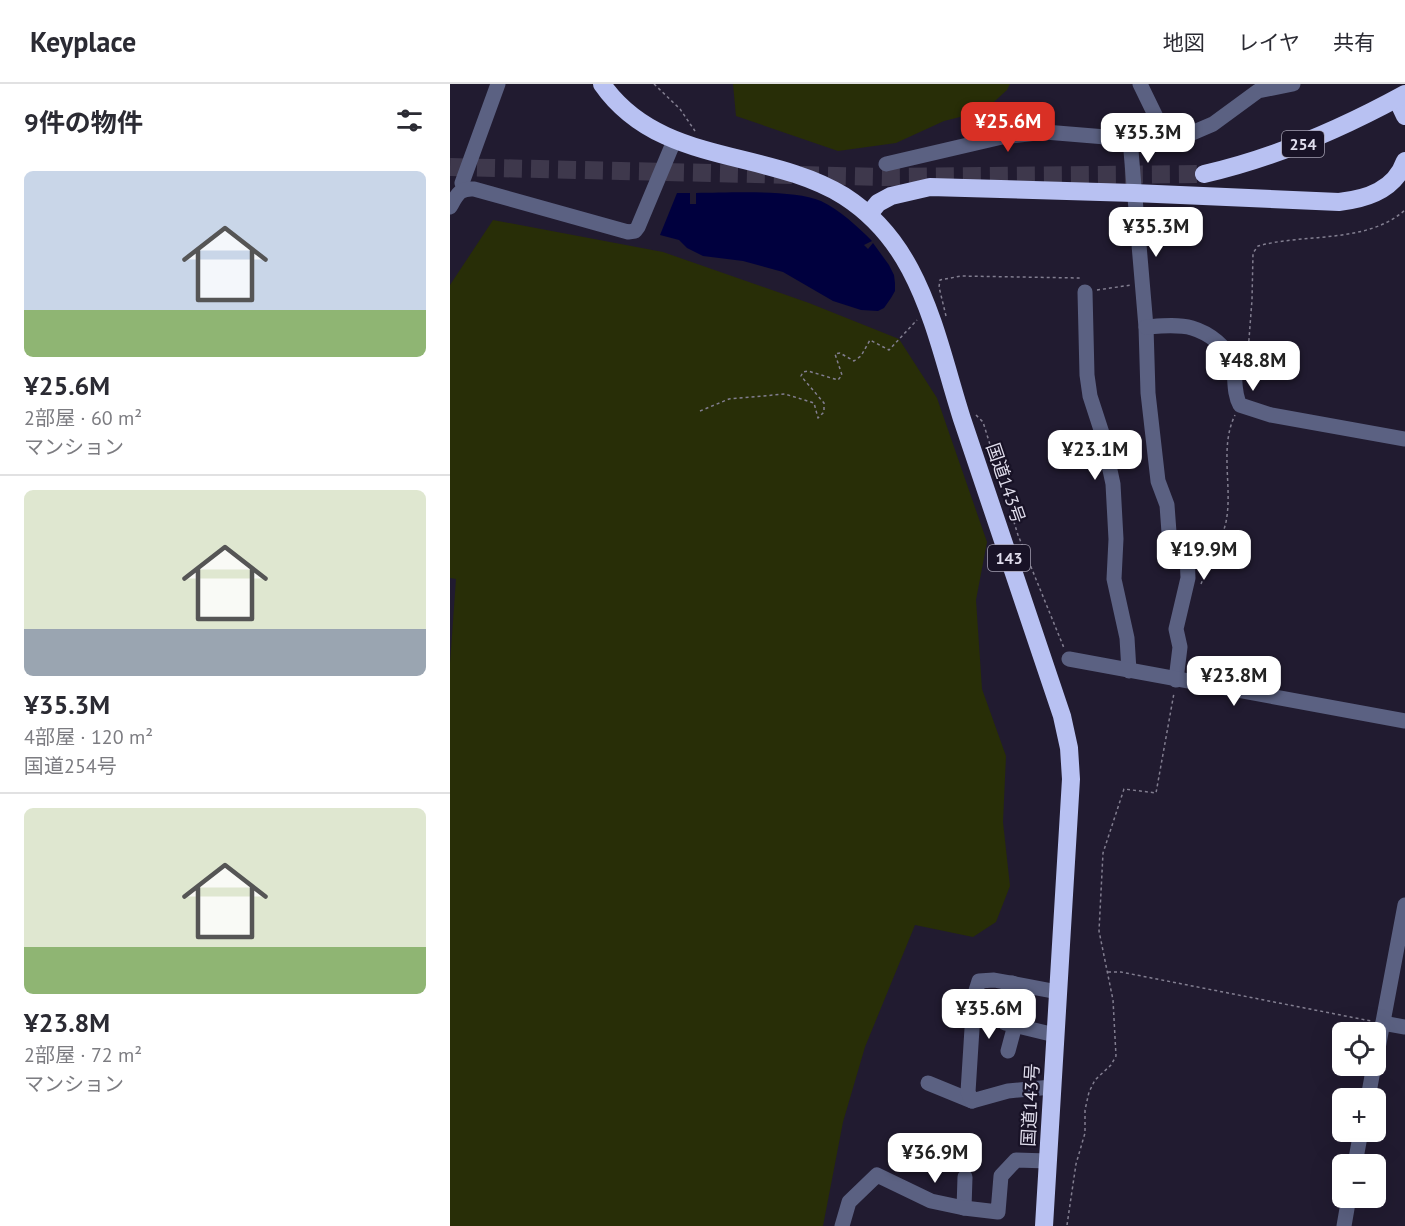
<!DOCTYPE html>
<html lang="ja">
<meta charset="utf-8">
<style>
:root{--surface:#fff;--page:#f2f2f3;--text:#2b2b33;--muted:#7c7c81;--line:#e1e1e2;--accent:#d93025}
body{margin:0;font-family:"PT Sans","Noto Sans JP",sans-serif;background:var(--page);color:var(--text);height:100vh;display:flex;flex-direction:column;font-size:22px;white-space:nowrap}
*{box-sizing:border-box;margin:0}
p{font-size:20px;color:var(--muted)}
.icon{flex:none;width:33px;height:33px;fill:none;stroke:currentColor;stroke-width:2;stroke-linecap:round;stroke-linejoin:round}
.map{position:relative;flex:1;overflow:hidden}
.panel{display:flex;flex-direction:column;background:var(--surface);width:450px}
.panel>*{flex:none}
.buttons{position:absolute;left:882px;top:938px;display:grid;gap:12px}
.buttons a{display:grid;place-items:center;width:54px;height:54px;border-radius:9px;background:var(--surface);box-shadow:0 6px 24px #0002;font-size:30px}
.price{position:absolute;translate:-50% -51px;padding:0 14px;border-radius:12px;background:#fff;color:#222;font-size:20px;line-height:39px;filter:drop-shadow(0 2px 3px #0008)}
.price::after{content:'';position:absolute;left:50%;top:36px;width:18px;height:14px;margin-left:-9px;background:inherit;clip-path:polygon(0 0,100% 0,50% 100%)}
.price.selected{background:var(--accent);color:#fff}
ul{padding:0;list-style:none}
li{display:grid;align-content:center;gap:12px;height:318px;padding:0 24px}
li+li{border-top:2px solid var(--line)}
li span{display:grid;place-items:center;height:186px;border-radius:9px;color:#555}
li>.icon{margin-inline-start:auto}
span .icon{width:108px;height:108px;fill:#fffc;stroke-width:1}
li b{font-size:26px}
h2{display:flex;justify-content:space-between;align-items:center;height:72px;padding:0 24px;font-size:26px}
header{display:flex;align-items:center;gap:36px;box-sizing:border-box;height:84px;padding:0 30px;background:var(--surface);border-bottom:2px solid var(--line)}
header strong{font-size:28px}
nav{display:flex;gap:33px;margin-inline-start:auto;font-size:21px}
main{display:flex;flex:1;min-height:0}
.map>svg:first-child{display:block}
.green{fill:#282e07}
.water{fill:#00003e}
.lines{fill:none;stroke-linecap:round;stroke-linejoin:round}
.highway-tunnel{stroke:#3e384c;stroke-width:18;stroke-dasharray:18 9;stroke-linecap:butt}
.path{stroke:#827e90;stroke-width:1.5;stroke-dasharray:3 3;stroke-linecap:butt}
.minor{stroke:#5b6182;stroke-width:15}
.highway{stroke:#b8c1f2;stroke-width:18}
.labels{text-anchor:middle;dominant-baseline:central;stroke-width:4.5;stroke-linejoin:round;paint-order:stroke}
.shield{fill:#181226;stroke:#a39fb0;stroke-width:1.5}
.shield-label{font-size:16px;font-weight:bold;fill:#dfdceb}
.street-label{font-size:18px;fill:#dfdceb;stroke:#181226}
</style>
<header>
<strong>Keyplace</strong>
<nav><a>地図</a><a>レイヤ</a><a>共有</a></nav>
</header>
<main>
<section class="panel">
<h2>9件の物件<svg class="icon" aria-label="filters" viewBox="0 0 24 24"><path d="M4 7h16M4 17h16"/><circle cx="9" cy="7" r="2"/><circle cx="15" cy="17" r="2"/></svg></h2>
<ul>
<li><span style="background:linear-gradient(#c9d6e8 75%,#8fb573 0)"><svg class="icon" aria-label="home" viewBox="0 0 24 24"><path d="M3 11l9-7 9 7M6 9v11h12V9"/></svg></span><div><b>¥25.6M</b><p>2部屋 · 60 m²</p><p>マンション</p></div></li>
<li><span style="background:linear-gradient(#dfe7d0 75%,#9aa5b1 0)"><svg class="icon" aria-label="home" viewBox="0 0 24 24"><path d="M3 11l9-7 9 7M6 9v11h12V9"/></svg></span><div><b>¥35.3M</b><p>4部屋 · 120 m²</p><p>国道254号</p></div></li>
<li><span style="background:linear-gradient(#dfe7d0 75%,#8fb573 0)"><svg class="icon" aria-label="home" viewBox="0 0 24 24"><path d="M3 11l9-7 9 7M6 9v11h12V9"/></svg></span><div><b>¥23.8M</b><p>2部屋 · 72 m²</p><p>マンション</p></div></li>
</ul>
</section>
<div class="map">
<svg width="955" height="1142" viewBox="0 0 955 1142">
<rect width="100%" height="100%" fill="#211b30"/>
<!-- green -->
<g class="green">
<polygon points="283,0 560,0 557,6 534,27 494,37 446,59 388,67 286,32"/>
<polygon points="43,136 213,168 359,219 449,255 487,314 537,458 526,516 532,605 556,672 553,738 560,802 546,838 523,853 465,841 415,963 393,1038 373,1142 0,1142 0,579 6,495 0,494 0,201"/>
</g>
<!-- water -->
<path class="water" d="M227,109H240V120H246V109C279,109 342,105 371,117C390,126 407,142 422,157L414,161L418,165L423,159L439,181L444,191L445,199V207L441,214L434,224L428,227L411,226L383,217L333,188L293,177L253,172L237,164L229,156L210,151Z"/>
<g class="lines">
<!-- highway-tunnel -->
<polyline class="highway-tunnel" points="0,83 433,93 754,90"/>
<!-- path -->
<g class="path">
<polyline points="204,0 230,25 245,47"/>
<polyline points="647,206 681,201"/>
<polyline points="496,232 489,203 490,196 511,192 629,194 631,196"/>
<path d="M797,281L802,216L803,169L808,162C855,149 917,160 955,126"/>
<polyline points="250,327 279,315 335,310 364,319 368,334 374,328 374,319 351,292 353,288 358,287 388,296 392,291 385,270 390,269 404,277 411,272 420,256 439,266 467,236"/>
<polyline points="526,331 533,338 568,451 614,564"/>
<path d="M751,500C759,480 771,459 776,438C783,403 769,364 785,331"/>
<polyline points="658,888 671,888 921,937"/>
<polyline points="617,1141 626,1080 635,1049 635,1026 639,1008 645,996 661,981 666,972 663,916 649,847 653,769 674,705 706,709 724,609"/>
</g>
<!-- minor -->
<g class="minor">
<polyline points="690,0 709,39 712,54"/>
<polyline points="680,55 696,243 698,309 708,397 717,421 720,462 737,471 738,494 726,545 730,563 726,596"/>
<polyline points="436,80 552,53 595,48 680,55 712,54 742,49 763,40 808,7 843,0"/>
<polyline points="15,104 12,99 48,0"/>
<path d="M0,123C7,111 9,104 24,105L178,148L185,147L188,143L224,57"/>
<polyline points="635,208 637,291 640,312 652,349 663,400 666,455 664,495 677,554 679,587"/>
<path d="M696,243C710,242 728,240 742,244C759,249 778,263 783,280C786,294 783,308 790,321L821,331L955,355"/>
<polyline points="619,575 955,637"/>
<polyline points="562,899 555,939 605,951"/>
<polyline points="933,939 955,943"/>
<polyline points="558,967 565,941"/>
<polyline points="926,975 955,821"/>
<polyline points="478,999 522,1017"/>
<polyline points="602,1003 558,1007 522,1017 518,1008 524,913 529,897 544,896 608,908"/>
<polyline points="918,1014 924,981"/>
<polyline points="905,1080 911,1047"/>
<polyline points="514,1124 515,1093"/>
<polyline points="392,1142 399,1118 427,1091 481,1117 514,1124 548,1128 551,1092 566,1076 598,1077"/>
<polyline points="894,1142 899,1113"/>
</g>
<!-- highway -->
<g class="highway">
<path d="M152,0C209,82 316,64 394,112C422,130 444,155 460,185C485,232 496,285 512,335C546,434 579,533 612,632L619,664L621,695L594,1142"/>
<polyline points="947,15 955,32"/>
<path d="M754,90C825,74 891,45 955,10"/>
<path d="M419,130L428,119L441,112L480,103L684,109L889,118C917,115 945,106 955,77"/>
</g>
</g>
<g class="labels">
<!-- shield labels -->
<g class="shield">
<rect x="832" y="47" width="42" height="26" rx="4.5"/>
<rect x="538" y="461" width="42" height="26" rx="4.5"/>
</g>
<g class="shield-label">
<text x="853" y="60">254</text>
<text x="559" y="474">143</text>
</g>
<!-- street labels -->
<g class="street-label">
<text transform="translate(556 399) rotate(71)">国道143号</text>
<text transform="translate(580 1021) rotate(-87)">国道143号</text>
</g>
</g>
</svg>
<div class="buttons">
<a><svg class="icon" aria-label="locate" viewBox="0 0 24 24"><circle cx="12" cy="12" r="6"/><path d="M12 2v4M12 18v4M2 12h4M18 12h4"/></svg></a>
<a>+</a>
<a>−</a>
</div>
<b class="price selected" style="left:558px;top:69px">¥25.6M</b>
<b class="price" style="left:698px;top:80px">¥35.3M</b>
<b class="price" style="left:706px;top:174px">¥35.3M</b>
<b class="price" style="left:803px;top:308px">¥48.8M</b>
<b class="price" style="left:645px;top:397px">¥23.1M</b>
<b class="price" style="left:754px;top:497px">¥19.9M</b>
<b class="price" style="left:784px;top:623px">¥23.8M</b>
<b class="price" style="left:539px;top:956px">¥35.6M</b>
<b class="price" style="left:485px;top:1100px">¥36.9M</b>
</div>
</main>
